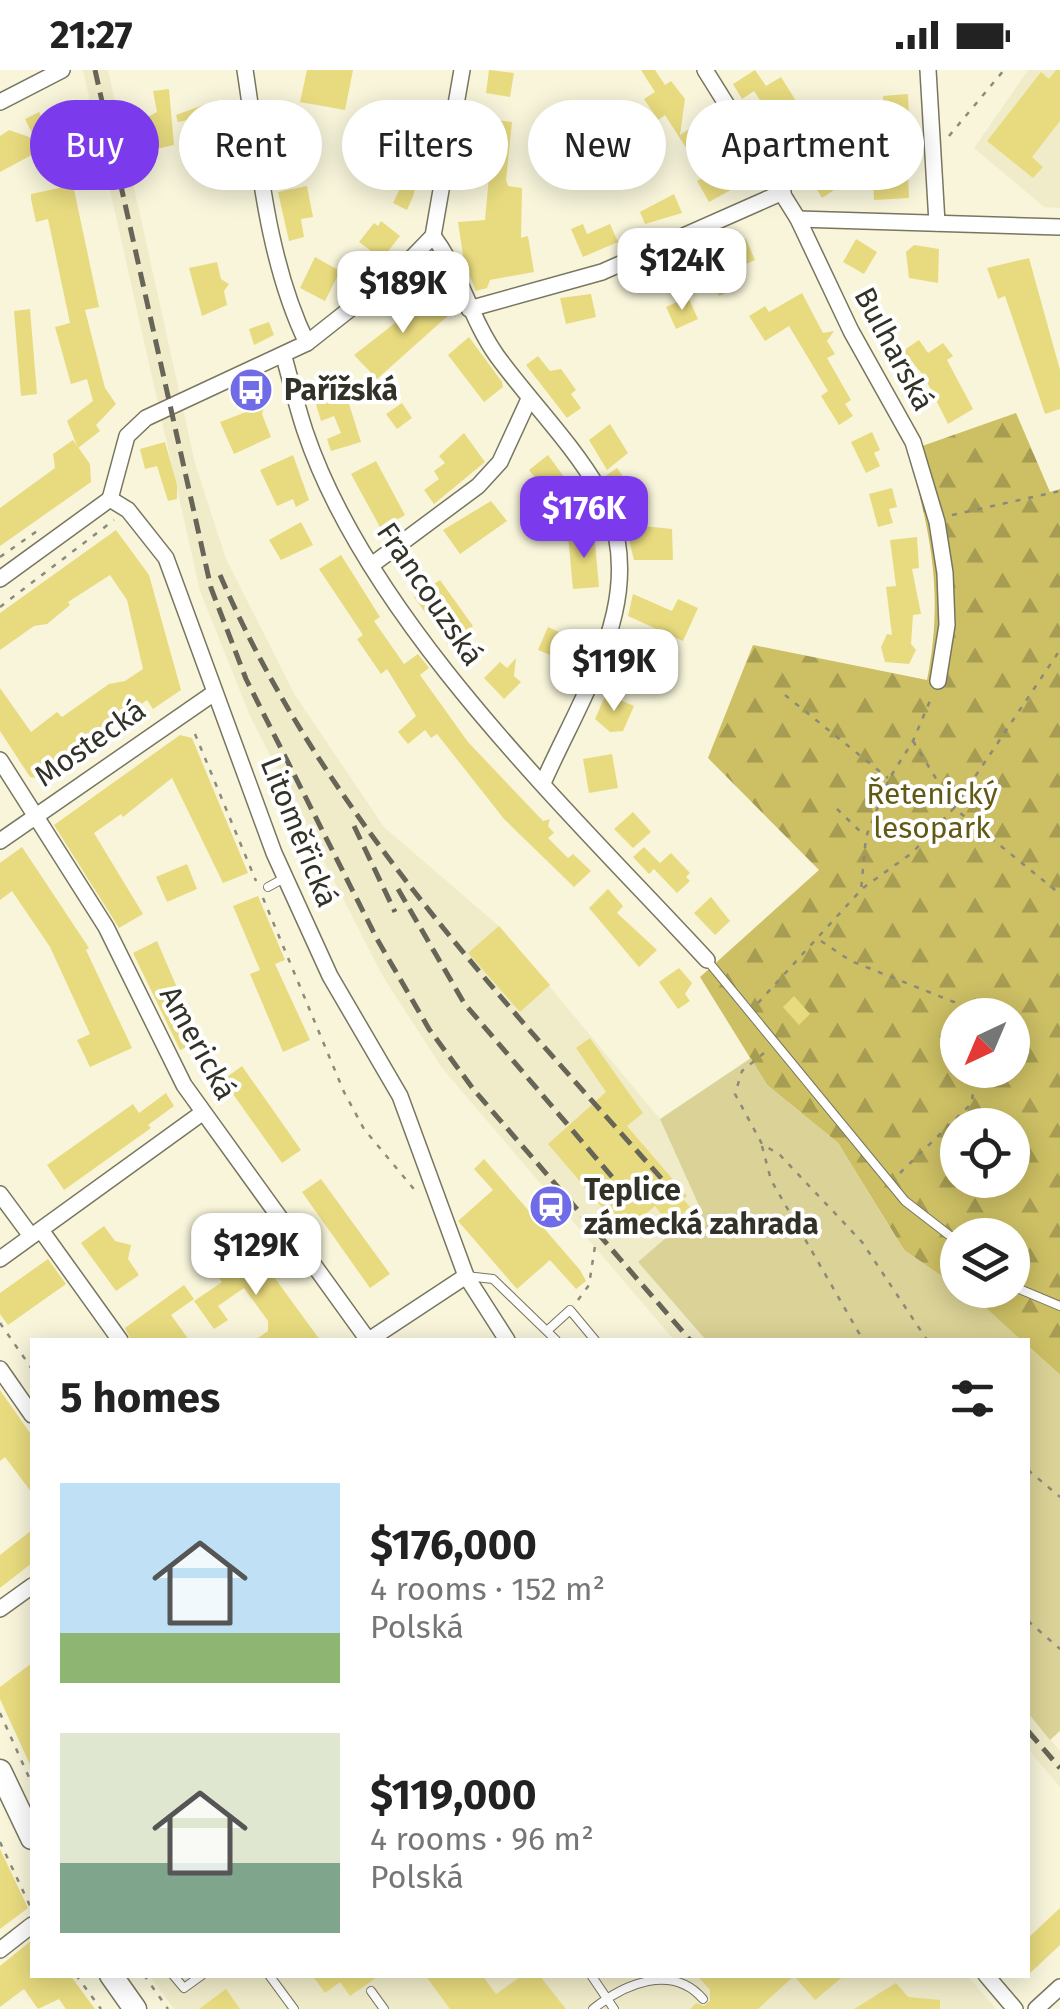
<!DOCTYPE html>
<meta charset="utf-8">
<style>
:root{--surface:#fff;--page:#f6f6f6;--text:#222;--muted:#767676;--accent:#7c3aed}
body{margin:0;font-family:"Fira Sans",sans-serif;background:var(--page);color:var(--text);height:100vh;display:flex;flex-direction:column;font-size:38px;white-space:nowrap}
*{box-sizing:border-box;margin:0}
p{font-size:32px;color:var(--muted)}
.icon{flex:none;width:55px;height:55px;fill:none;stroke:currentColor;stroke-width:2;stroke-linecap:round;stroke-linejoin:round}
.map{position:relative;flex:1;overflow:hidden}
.details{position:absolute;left:30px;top:1268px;width:1000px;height:640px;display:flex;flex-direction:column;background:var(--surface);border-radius:0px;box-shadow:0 5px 25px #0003}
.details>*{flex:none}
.top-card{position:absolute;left:30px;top:30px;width:1000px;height:90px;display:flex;gap:20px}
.needle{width:65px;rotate:224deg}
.fabs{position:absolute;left:940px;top:928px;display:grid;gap:20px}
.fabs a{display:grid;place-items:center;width:90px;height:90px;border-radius:50%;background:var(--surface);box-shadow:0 5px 25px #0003;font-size:50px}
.price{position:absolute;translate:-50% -85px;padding:0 22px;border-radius:20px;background:#fff;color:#222;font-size:32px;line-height:65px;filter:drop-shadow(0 2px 5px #0008)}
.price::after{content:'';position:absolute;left:50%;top:60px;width:30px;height:22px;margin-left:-15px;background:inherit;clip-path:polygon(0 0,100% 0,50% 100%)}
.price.on{background:var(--accent);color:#fff}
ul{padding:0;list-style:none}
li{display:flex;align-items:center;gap:30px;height:250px;padding:0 30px}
li span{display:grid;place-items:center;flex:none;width:280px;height:200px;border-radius:0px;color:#555}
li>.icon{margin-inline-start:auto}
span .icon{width:120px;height:120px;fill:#fffc;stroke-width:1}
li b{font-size:42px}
h2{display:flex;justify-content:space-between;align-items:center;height:120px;padding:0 30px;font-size:42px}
.chip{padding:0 35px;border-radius:45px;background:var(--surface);box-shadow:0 5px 25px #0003;font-size:35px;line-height:90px}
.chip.on{background:var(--accent);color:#fff}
.status{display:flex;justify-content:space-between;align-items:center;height:70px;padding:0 50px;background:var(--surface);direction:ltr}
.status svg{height:28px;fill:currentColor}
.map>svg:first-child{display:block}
.built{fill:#f0ecca}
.forest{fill:url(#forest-firs);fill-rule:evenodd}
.garden{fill:#dad296}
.building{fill:#e8db7f}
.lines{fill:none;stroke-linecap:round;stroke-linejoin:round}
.lane-casing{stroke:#79765f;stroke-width:10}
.street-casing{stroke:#79765f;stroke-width:18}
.secondary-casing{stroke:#79765f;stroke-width:25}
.path{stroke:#8c8a79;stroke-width:2.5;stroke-dasharray:5 8;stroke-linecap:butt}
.lane{stroke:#fff;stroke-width:8}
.street{stroke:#fff;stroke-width:15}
.secondary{stroke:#fff;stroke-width:22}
.rail{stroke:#676557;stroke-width:5;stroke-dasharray:15 8;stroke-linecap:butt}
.labels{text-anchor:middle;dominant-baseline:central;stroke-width:8;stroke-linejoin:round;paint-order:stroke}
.street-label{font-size:30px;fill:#333228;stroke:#fff}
.poi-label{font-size:30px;font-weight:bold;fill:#333228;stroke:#fff;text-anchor:start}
.park-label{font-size:30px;fill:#625914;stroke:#fff}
</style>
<div class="status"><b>21:27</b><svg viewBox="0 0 49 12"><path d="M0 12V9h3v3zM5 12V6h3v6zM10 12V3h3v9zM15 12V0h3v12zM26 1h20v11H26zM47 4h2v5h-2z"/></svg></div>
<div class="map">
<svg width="1060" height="1939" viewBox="0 0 1060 1939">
<defs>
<pattern id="forest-firs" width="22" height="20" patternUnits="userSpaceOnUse" patternTransform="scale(2.5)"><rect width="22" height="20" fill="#ccbf64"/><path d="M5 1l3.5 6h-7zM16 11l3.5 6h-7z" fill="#a69c52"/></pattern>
</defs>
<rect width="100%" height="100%" fill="#f8f5db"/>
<!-- built -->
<g class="built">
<polygon points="83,0 108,0 195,393 226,489 295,625 384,757 499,856 660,1049 700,1138 638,1192 706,1270 674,1270 442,998 382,905 250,646 200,521"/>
<polygon points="1028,0 1060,0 1060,138 1044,137 974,78"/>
<polygon points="1028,1643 1060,1681 1060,1717 1028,1679"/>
<polygon points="149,1905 967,1905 996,1939 174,1939"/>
</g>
<!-- forest -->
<path class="forest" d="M1016,343L1050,422L1060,419V1305L1028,1276V1270H1021L962,1220H1012V1165H958L957,1217L904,1180L838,1073L767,1015L700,907L819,800L708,688L753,575L927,610C944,524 931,465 908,381ZM958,945H1012V1000H958ZM958,1055H1012V1110H958Z"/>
<!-- garden -->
<g class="garden">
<polygon points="751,988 767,1015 838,1073 904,1180 980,1232 1021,1270 706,1270 638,1192 700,1138 660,1049"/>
<polygon points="1028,1276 1060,1305 1060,1661 1050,1670 1028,1643"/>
</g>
<!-- building -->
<g class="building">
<polygon points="307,0 353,0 345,40 300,32"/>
<polygon points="489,0 514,3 510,27 486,23"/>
<polygon points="641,0 655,0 665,15 671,11 685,29 680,65 698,53 708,55 704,63 712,75 692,87 665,45 658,50 644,29 655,22"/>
<polygon points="755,0 766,16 781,7 803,42 812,42 808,50 815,61 808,65 843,114 822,128 810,108 802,109 806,102 754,21 742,29 733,14"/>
<polygon points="1056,0 1060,0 1060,51 1032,87 1043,97 1033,108 987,71 1041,2 1049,9"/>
<polygon points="169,19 174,75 147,81 139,52 157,42 153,21"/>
<polygon points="908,24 909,47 898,48 899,61 884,62 883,26"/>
<polygon points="217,30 223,43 178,52 176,45"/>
<polygon points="39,42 65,90 50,96 41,80 0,102 0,66 9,60 35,69 25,49"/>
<polygon points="481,48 512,52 506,110 508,116 522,118 521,168 528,166 534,202 490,210 487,218 476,221 464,192 458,152 485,150 491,84 478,82"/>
<polygon points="396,59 421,63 414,124 407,140 393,133 404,110 389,107 390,97 385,91"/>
<polygon points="883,78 894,78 895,106 908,105 909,128 874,130 873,109 883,106"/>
<polygon points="726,94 738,116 709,132 697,111"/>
<polygon points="73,115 99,237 85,240 105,318 116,334 96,355 100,361 78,378 67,351 93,331 87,309 71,314 55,257 70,253 48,149 36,152 31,129 31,124"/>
<polygon points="307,116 313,147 301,149 304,167 289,171 278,122"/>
<polygon points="674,124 682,143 645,154 640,142"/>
<polygon points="381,151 400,166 382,189 359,172 374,153 378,156"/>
<polygon points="583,154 587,164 610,154 618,172 583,187 571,159"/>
<polygon points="712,167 717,177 746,169 755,190 732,200 736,218 719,226 699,172"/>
<polygon points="856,169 877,182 864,204 843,192"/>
<polygon points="914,175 939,179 938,213 909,208 906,182"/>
<polygon points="315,187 340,201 325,231 300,218"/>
<polygon points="1029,188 1060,300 1060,339 1045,344 1005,226 998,229 987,198"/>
<polygon points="217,192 221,209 229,214 224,221 227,235 202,246 189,198"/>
<polygon points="435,222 451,243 377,309 354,285"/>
<polygon points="802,223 823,263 834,261 827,271 835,284 827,288 851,330 845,334 853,346 839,355 821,326 828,321 789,256 765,271 749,246 765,236 769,242"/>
<polygon points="591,224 596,247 566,254 560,228"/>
<polygon points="688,227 698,249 676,259 666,237"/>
<polygon points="30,239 37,324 21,326 14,241"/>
<polygon points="269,252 274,265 254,275 249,259"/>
<polygon points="469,267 502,312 503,317 484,332 448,285"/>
<polygon points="919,270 928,283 943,273 953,286 947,290 973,339 948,354 924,306 903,281"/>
<polygon points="538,286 550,301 561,299 576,320 571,324 581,338 567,348 526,295"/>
<polygon points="270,317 262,344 271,367 234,384 220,352 251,340"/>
<polygon points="344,318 361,372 331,381 327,369 341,363 334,346 321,351 314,328"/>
<polygon points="402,333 412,348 397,359 386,344"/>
<polygon points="610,354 628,383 607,400 589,370"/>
<polygon points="872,362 880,380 874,383 880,396 866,403 851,372"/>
<polygon points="464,363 485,392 434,434 424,420 439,409 434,401 445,393 439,386"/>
<polygon points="73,370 90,394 91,412 0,476 0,438 55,398 53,384"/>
<polygon points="165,372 177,415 177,429 168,431 157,396 145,399 140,379"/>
<polygon points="293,385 309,430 296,437 293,429 277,436 260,400"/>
<polygon points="548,385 586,437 574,446 564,433 558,437 529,400"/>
<polygon points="376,391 405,445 381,459 351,404"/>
<polygon points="617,398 639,428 634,431 643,456 672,459 673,490 634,490 622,440 604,407"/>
<polygon points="892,418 897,437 889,439 893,453 878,457 869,424"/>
<polygon points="491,431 507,451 460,484 443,460"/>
<polygon points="301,452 313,475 281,490 269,470"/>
<polygon points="116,460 149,505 181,620 153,639 147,630 36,708 30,707 0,661 0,618 31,662 57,642 62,647 109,614 125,611 143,599 127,530 110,505 68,532 70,535 47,554 34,556 0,580 0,543"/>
<polygon points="594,463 599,517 573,519 568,465"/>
<polygon points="917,467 919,498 912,499 921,544 913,545 911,574 916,580 909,594 885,592 881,577 887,564 892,565 886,517 896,516 890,470"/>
<polygon points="341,485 380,547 374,551 404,594 418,584 429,598 420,605 468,672 543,751 550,749 548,756 554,763 548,768 568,788 573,784 591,801 574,817 504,749 437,664 431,668 425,660 408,674 398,662 416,646 387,599 381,604 357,569 363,565 319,499"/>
<polygon points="440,510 473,556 462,564 476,583 462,594 414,527"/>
<polygon points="633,524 672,541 678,529 698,538 683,571 628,546"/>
<polygon points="548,557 575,569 578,576 572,589 565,591 538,580"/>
<polygon points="625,574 647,584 642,605 639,603 636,610 614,600 614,588"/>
<polygon points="516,588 514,606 521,612 504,629 484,608 500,592 507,598"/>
<polygon points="606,624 634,636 623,661 610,662 595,649"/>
<polygon points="180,665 192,668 248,803 223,813 172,708 123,747 121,744 94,763 143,844 119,858 54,755"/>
<polygon points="612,684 618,718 589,723 583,689"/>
<polygon points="633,742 651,762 633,778 614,759"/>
<polygon points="22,777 89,878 86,880 132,978 90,997 77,970 90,964 50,877 12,821 0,830 0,793"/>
<polygon points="644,777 660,793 671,783 690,803 686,807 690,811 677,823 654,799 649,804 633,787"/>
<polygon points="187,794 197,819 167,832 156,807"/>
<polygon points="608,819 623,836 617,843 657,880 639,897 589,838"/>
<polygon points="258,826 285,890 275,894 310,970 283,982 250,904 260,900 233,836"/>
<polygon points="711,827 730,851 715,865 694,843"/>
<polygon points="499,856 550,915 520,942 468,883"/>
<polygon points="157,871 200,971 180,980 133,883"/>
<polygon points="679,898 692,913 685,924 690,931 678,939 659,912"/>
<polygon points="794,926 810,944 799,955 783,937"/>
<polygon points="590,968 643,1043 627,1056 687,1126 683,1129 690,1137 670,1155 655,1136 624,1163 548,1074 606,1022 576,978"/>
<polygon points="242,996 301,1080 282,1093 223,1010"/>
<polygon points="166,1023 174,1036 148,1055 151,1058 64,1120 47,1095 133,1034 139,1043"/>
<polygon points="484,1089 580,1200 586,1211 576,1219 550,1190 517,1219 458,1151 493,1120 474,1099"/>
<polygon points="321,1109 390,1204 370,1218 302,1122"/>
<polygon points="104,1156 115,1171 131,1175 128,1189 139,1205 116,1221 81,1173"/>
<polygon points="250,1175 274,1207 320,1270 255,1270 268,1261 268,1251 244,1218 218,1236 228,1250 214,1259 194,1231 222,1212 214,1201"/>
<polygon points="48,1189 66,1214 8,1255 0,1244 0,1223"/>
<polygon points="184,1215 194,1229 171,1245 189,1270 131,1270 125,1258"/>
<polygon points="0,1320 32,1366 32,1423 5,1387 0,1391"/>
<polygon points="32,1460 32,1493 0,1518 0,1485"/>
<polygon points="32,1593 32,1699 0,1629 0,1617"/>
<polygon points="0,1779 28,1838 0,1859"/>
<polygon points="1060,1838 1060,1875 1028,1905 1028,1868"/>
<polygon points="32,1870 32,1905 70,1905 95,1939 66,1939 59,1929 38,1939 24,1919 0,1937 0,1896"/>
<polygon points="312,1905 380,1905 350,1926 340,1912 325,1923"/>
<polygon points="425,1905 482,1905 496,1924 523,1905 539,1905 566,1939 450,1939"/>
<polygon points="697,1905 845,1905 815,1930 794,1906 758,1939 690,1939 696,1933 704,1936 710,1931 710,1920"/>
<polygon points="896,1913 908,1927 940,1930 940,1939 854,1939"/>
<polygon points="226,1919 240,1939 199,1939"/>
</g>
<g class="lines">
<defs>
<g id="lane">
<polyline points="268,817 286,807"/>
<polyline points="707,890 905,1131 958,1172"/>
<polyline points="466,1206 493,1209 556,1270"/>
<polyline points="1012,1216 1060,1236"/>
<polyline points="548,1260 570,1240 595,1270"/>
<polyline points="173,1905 184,1918 202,1905"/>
<polyline points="269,1905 294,1939"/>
<polyline points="591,1905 614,1939"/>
<polyline points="371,1921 384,1939"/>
<path d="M593,1939C624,1914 672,1893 703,1929"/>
</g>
<g id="street">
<path d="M245,0C259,90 267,191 307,273"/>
<polyline points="705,0 798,149 851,261 913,372 937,452 945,503 947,555 938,611"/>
<polyline points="928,0 937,153"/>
<polyline points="0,32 62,0"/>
<polyline points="798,149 1060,157"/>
<path d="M433,166C461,203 470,248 497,286C529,330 572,373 599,420C655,519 584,620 543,713"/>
<polyline points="469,239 602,202 783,122"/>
<path d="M284,287C291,312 297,337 305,361C369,552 571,743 707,890"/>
<polyline points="110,429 128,440 166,488 274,783 330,906 400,1026 466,1206 507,1270"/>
<polyline points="110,429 127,366 146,348 307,273 402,198 433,166 462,0"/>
<polyline points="373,494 478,416 500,392 529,329"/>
<polyline points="0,509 110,429"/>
<polyline points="0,690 106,857 184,1015 368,1270"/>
<polyline points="0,771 214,623"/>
<polyline points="0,1124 31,1166"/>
<polyline points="41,1160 120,1270"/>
<polyline points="0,1189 202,1043"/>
<polyline points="369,1270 466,1206"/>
<polyline points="0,1299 32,1345"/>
<polyline points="0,1539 32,1516"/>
<polyline points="0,1880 32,1855"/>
<polyline points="986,1905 1015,1939"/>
<polyline points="1036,1939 1060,1917"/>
</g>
<g id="secondary">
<polyline points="0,1701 32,1768"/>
<polyline points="111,1905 135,1939"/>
</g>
</defs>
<!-- lane casing -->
<use href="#lane" class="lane-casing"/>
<!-- street casing -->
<use href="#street" class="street-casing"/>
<!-- secondary casing -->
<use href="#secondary" class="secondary-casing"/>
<!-- path -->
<g class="path">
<polyline points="949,66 1004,0"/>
<polyline points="952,445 1060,421"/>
<polyline points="0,487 40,459"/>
<polyline points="0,537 114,450"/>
<polyline points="785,625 888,708"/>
<polyline points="195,664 256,811"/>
<polyline points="913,671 954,738 1060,580"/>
<polyline points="837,739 865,766"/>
<polyline points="863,818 912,783 954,738 1060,824"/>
<polyline points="263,828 344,1022 364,1059 418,1124"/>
<polyline points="821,871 851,891 954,932 963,945"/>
<polyline points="758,933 861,820 866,767 889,709 913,671 932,626"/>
<polyline points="764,983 742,1001 735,1024 762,1074 780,1085 862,1172 927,1270"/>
<polyline points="762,1076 771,1110 863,1270"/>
<polyline points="900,1103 972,1033 975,1000"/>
<polyline points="578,1230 589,1215 595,1176"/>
<polyline points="0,1253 32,1299"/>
<polyline points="1028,1400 1060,1427"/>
<polyline points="1028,1551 1060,1579"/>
<polyline points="0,1643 32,1714"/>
<polyline points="0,1772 31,1838"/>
<polyline points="76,1905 101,1939"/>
<polyline points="144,1905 168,1939"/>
</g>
<!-- lane -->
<use href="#lane" class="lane"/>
<!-- street -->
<use href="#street" class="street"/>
<!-- secondary -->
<use href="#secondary" class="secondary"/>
<!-- rail -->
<g class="rail">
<polyline points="95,0 211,518 246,609 377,869 429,959 474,1020 690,1270"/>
<path d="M220,505C322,743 508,935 677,1126"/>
<polyline points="354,756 395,842"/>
<polyline points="398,819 464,933 625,1122"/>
<polyline points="1028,1661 1060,1698"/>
</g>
</g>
<!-- icons -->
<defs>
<symbol id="bus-disc" viewBox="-11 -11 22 22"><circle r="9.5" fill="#706be6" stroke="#fff"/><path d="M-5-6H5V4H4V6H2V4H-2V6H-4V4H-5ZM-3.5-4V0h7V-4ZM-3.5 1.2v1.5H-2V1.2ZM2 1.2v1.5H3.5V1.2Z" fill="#fff"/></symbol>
<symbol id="station-disc" viewBox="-11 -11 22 22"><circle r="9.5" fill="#706be6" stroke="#fff"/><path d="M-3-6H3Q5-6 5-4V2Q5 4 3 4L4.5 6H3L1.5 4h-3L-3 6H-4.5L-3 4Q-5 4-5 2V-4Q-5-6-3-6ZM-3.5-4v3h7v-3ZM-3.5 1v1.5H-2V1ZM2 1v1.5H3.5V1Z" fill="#fff"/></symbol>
</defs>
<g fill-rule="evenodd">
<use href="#bus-disc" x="226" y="295" width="50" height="50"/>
<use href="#station-disc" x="526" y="1112" width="50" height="50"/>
</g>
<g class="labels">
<!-- street labels -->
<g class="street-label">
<text transform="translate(894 279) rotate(62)">Bulharská</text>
<text transform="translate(430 524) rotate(56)">Francouzská</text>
<text transform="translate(90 673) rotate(-35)">Mostecká</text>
<text transform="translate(299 762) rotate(68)">Litoměřická</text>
<text transform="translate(198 973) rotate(61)">Americká</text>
</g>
<!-- poi labels -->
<g class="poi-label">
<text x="284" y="320">Pařížská</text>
<text x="584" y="1120">Teplice<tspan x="584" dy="34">zámecká zahrada</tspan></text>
</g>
<!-- park labels -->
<g class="park-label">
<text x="932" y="724">Řetenický<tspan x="932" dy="34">lesopark</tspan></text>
</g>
</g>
</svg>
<div class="fabs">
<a><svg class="needle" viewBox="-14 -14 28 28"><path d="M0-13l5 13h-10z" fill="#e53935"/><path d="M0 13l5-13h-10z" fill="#767676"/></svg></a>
<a><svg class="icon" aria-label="locate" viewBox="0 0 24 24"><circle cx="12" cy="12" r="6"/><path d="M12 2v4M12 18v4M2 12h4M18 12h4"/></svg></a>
<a><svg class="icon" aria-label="layers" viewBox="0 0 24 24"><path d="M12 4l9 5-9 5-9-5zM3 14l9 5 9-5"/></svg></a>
</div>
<b class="price" style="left:682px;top:243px">$124K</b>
<b class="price" style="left:403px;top:266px">$189K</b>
<b class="price on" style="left:584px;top:491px">$176K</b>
<b class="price" style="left:614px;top:644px">$119K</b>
<b class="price" style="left:256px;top:1228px">$129K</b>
<div class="top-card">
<a class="chip on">Buy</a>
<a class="chip">Rent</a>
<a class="chip">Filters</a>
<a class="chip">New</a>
<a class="chip">Apartment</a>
</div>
<section class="details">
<h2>5 homes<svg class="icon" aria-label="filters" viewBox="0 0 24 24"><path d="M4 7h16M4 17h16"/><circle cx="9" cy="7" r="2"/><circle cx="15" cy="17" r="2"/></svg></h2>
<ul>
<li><span style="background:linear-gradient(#bfe0f5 75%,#8fb573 0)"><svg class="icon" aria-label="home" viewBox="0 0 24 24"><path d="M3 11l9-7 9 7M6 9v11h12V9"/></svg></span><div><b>$176,000</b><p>4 rooms · 152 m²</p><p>Polská</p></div></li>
<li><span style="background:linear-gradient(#dfe7d0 65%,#7fa58c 0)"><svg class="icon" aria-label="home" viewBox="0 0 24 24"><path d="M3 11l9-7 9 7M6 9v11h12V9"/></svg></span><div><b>$119,000</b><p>4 rooms · 96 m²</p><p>Polská</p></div></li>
</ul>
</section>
</div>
